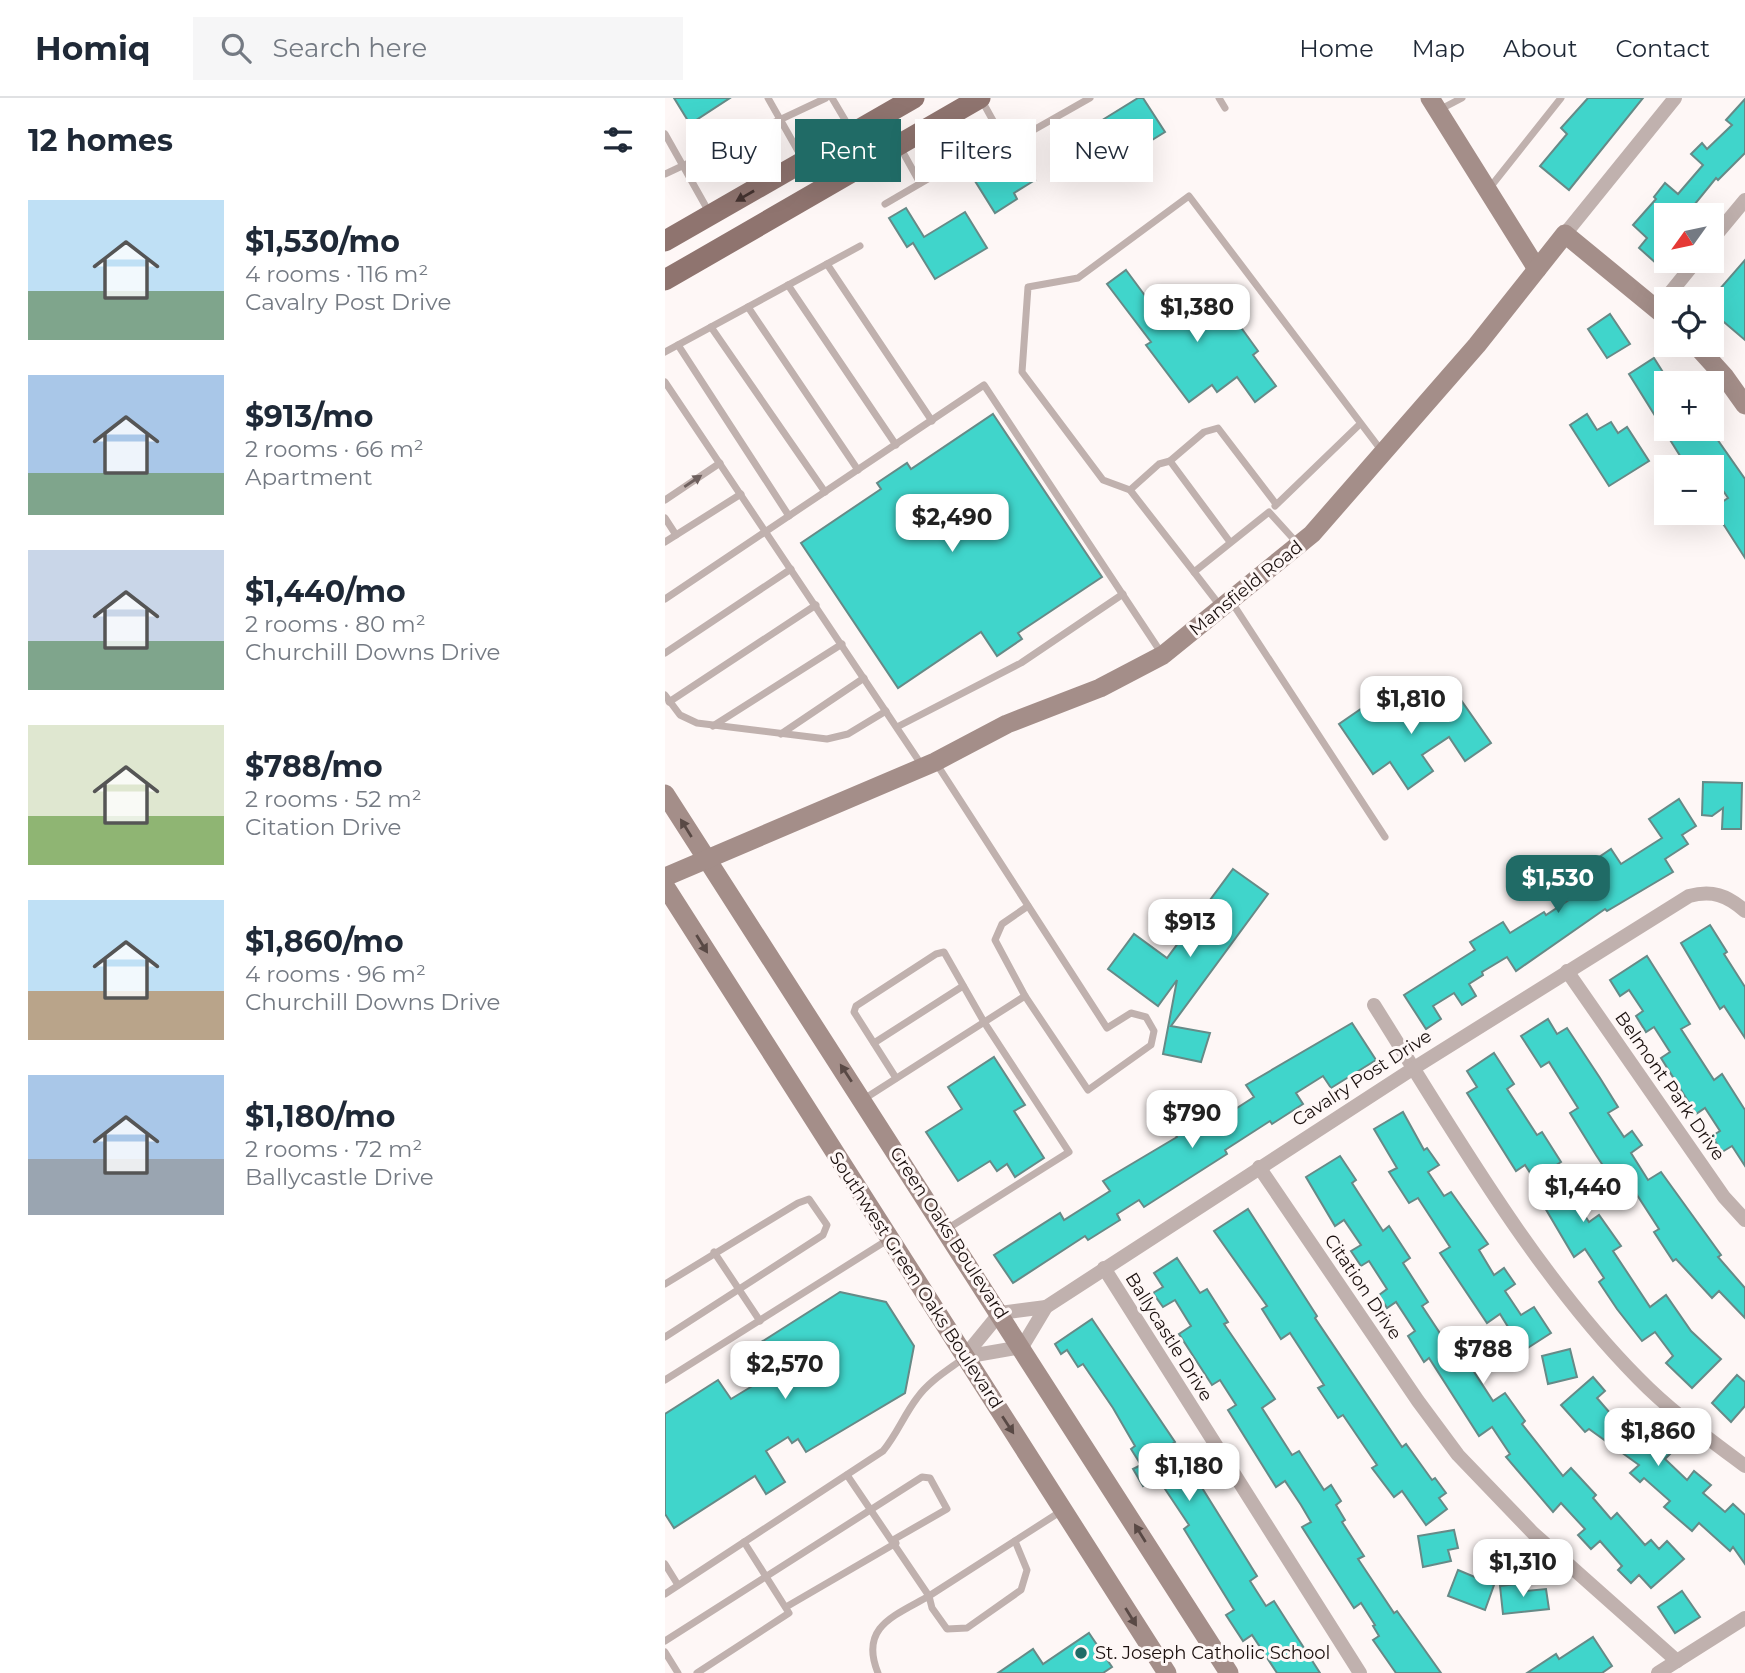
<!DOCTYPE html>
<meta charset="utf-8">
<style>
:root{--surface:#fff;--page:#f6f6f7;--text:#1f2937;--muted:#747a83;--line:#e0e1e3;--accent:#206b66}
body{margin:0;font-family:Montserrat,sans-serif;background:var(--page);color:var(--text);height:100vh;display:flex;flex-direction:column;font-size:26px;white-space:nowrap}
*{box-sizing:border-box;margin:0}
p{font-size:23px;color:var(--muted)}
.icon{flex:none;width:38px;height:38px;fill:none;stroke:currentColor;stroke-width:2;stroke-linecap:round;stroke-linejoin:round}
.map{position:relative;flex:1;overflow:hidden}
.details{display:flex;flex-direction:column;background:var(--surface);width:665px}
.details>*{flex:none}
.banner{position:absolute;left:21px;top:21px;width:665px;height:63px;display:flex;gap:14px}
.needle{width:46px;rotate:237deg}
.buttons{position:absolute;left:989px;top:105px;display:grid;gap:14px}
.buttons a{display:grid;place-items:center;width:70px;height:70px;border-radius:0px;background:var(--surface);box-shadow:0 7px 28px #0002;font-size:35px}
.price{position:absolute;translate:-50% -60px;padding:0 16px;border-radius:14px;background:#fff;color:#222;font-size:23px;line-height:46px;filter:drop-shadow(0 2px 4px #0008)}
.price::after{content:'';position:absolute;left:50%;top:42px;width:21px;height:16px;margin-left:-10px;background:inherit;clip-path:polygon(0 0,100% 0,50% 100%)}
.price.selected{background:var(--accent);color:#fff}
ul{padding:0;list-style:none}
li{display:flex;align-items:center;gap:21px;height:175px;padding:0 28px}
li span{display:grid;place-items:center;flex:none;width:196px;height:140px;border-radius:0px;color:#555}
li>.icon{margin-inline-start:auto}
span .icon{width:84px;height:84px;fill:#fffc;stroke-width:1}
li b{font-size:30px}
h2{display:flex;justify-content:space-between;align-items:center;height:84px;padding:0 28px;font-size:30px}
.tag{padding:0 24px;border-radius:0px;background:var(--surface);box-shadow:0 7px 28px #0002;font-size:24px;line-height:63px}
.tag.selected{background:var(--accent);color:#fff}
header{display:flex;align-items:center;gap:42px;box-sizing:border-box;height:98px;padding:0 35px;background:var(--surface);border-bottom:2px solid var(--line)}
header strong{font-size:33px}
nav{display:flex;gap:38px;margin-inline-start:auto;font-size:24px}
.search{width:490px;height:63px;background:var(--page);display:flex;align-items:center;gap:18px;box-sizing:border-box;padding:0 24px;border-radius:0px;color:var(--muted);font-size:26px}
main{display:flex;flex:1;min-height:0}
.map>svg:first-child{display:block}
.building{fill:#40d5cb;stroke:#668a87;stroke-width:2}
.lines{fill:none;stroke-linecap:round;stroke-linejoin:round}
.lane{stroke:#c0b1ae;stroke-width:7}
.street{stroke:#c0b1ae;stroke-width:14}
.secondary{stroke:#a48e89;stroke-width:19}
.primary{stroke:#8f746f;stroke-width:21}
.oneway{fill:#443330}
.oneway2{fill:#6e605e}
.oneway3{fill:#594945}
.poi-dot{fill:#206b66;stroke:#fef7f6;stroke-width:2.5}
.labels{text-anchor:middle;dominant-baseline:central;stroke-width:6;stroke-linejoin:round;paint-order:stroke}
.street-label{font-size:18px;fill:#1b100e;stroke:#fef7f6}
.poi-label{font-size:18px;fill:#1b100e;stroke:#fef7f6;text-anchor:start}
</style>
<header>
<strong>Homiq</strong>
<div class="search"><svg class="icon" aria-label="search" viewBox="0 0 24 24"><circle cx="10" cy="10" r="6"/><path d="M15 15l6 6"/></svg>Search here</div>
<nav><a>Home</a><a>Map</a><a>About</a><a>Contact</a></nav>
</header>
<main>
<section class="details">
<h2>12 homes<svg class="icon" aria-label="filters" viewBox="0 0 24 24"><path d="M4 7h16M4 17h16"/><circle cx="9" cy="7" r="2"/><circle cx="15" cy="17" r="2"/></svg></h2>
<ul>
<li><span style="background:linear-gradient(#bfe0f5 65%,#7fa58c 0)"><svg class="icon" aria-label="home" viewBox="0 0 24 24"><path d="M3 11l9-7 9 7M6 9v11h12V9"/></svg></span><div><b>$1,530/mo</b><p>4 rooms · 116 m²</p><p>Cavalry Post Drive</p></div></li>
<li><span style="background:linear-gradient(#a9c7e8 70%,#7fa58c 0)"><svg class="icon" aria-label="home" viewBox="0 0 24 24"><path d="M3 11l9-7 9 7M6 9v11h12V9"/></svg></span><div><b>$913/mo</b><p>2 rooms · 66 m²</p><p>Apartment</p></div></li>
<li><span style="background:linear-gradient(#c9d6e8 65%,#7fa58c 0)"><svg class="icon" aria-label="home" viewBox="0 0 24 24"><path d="M3 11l9-7 9 7M6 9v11h12V9"/></svg></span><div><b>$1,440/mo</b><p>2 rooms · 80 m²</p><p>Churchill Downs Drive</p></div></li>
<li><span style="background:linear-gradient(#dfe7d0 65%,#8fb573 0)"><svg class="icon" aria-label="home" viewBox="0 0 24 24"><path d="M3 11l9-7 9 7M6 9v11h12V9"/></svg></span><div><b>$788/mo</b><p>2 rooms · 52 m²</p><p>Citation Drive</p></div></li>
<li><span style="background:linear-gradient(#bfe0f5 65%,#b9a48a 0)"><svg class="icon" aria-label="home" viewBox="0 0 24 24"><path d="M3 11l9-7 9 7M6 9v11h12V9"/></svg></span><div><b>$1,860/mo</b><p>4 rooms · 96 m²</p><p>Churchill Downs Drive</p></div></li>
<li><span style="background:linear-gradient(#a9c7e8 60%,#9aa5b1 0)"><svg class="icon" aria-label="home" viewBox="0 0 24 24"><path d="M3 11l9-7 9 7M6 9v11h12V9"/></svg></span><div><b>$1,180/mo</b><p>2 rooms · 72 m²</p><p>Ballycastle Drive</p></div></li>
</ul>
</section>
<div class="map">
<svg width="1080" height="1575" viewBox="0 0 1080 1575">
<rect width="100%" height="100%" fill="#fef7f6"/>
<!-- building -->
<g class="building">
<polygon points="9,0 65,0 25,26"/>
<polygon points="473,0 478,0 500,34 427,79 405,42"/>
<polygon points="923,0 978,0 904,92 875,68 902,36 896,30"/>
<polygon points="1080,1 1080,55 1053,82 1051,80 1021,117 1001,117 1001,155 992,166 974,150 982,140 968,127 991,101 989,99 1000,85 1013,96 1038,67 1026,56 1037,45 1042,51 1067,27 1061,22"/>
<polygon points="354,56 370,82 349,95 352,101 330,115 310,83"/>
<polygon points="241,110 259,139 300,114 322,150 270,181 248,145 242,149 224,120"/>
<polygon points="1080,162 1080,242 1046,213 1046,201"/>
<polygon points="461,172 504,230 551,195 593,253 588,257 611,288 590,304 572,279 552,294 547,287 524,304 481,247 486,244 442,186"/>
<polygon points="945,216 965,246 942,260 923,231"/>
<polygon points="989,260 1001,279 1001,331 1045,331 1080,381 1080,460 1048,410 1063,400 1046,375 1046,369 1022,369 964,276"/>
<polygon points="328,316 437,479 353,535 357,541 332,558 316,534 233,590 136,445 216,391 212,385 242,365 246,371"/>
<polygon points="922,316 932,332 946,324 953,335 962,329 984,363 944,388 905,327"/>
<polygon points="722,593 745,627 791,595 826,645 800,663 784,639 757,657 768,673 743,691 725,664 708,676 674,626"/>
<polygon points="1038,684 1077,685 1076,731 1057,731 1058,710 1047,718 1037,717"/>
<polygon points="1014,701 1031,728 1017,737 1023,746 1000,761 1008,774 942,813 940,811 851,873 842,859 817,874 818,877 804,886 811,898 797,907 789,895 768,908 776,921 761,931 739,897 810,852 805,844 838,824 845,835 879,814 881,817 925,788 915,772 946,751 956,766 997,740 984,721"/>
<polygon points="568,771 603,796 506,928 545,935 536,964 498,956 512,882 493,908 443,871 469,836 502,860"/>
<polygon points="1045,827 1062,854 1059,856 1080,889 1080,940 1059,908 1055,911 1016,845"/>
<polygon points="982,858 1025,926 1016,931 1049,982 1057,976 1080,1012 1080,1068 1067,1048 1057,1054 1047,1038 1055,1033 1040,1010 1031,1016 996,960 1005,954 989,929 981,934 971,918 978,913 964,892 955,898 945,882"/>
<polygon points="883,921 892,936 902,930 935,980 953,1009 943,1015 959,1039 967,1033 977,1047 966,1055 983,1082 996,1074 1056,1157 1053,1159 1080,1190 1080,1220 1054,1193 1047,1200 1011,1161 1008,1163 989,1134 994,1131 961,1080 951,1087 931,1057 905,1015 913,1010 884,964 876,969 856,938"/>
<polygon points="687,925 711,962 666,990 658,978 631,995 638,1006 607,1026 605,1023 560,1052 562,1056 479,1109 474,1102 452,1116 455,1122 423,1142 420,1138 348,1185 329,1157 395,1115 399,1122 445,1093 438,1083 512,1039 509,1034 537,1016 544,1028 589,999 581,987"/>
<polygon points="829,955 849,986 842,991 872,1037 877,1034 896,1064 888,1069 924,1124 934,1117 956,1148 948,1153 985,1209 1001,1197 1026,1233 1056,1261 1027,1290 1001,1265 1008,1258 990,1234 977,1243 952,1211 934,1184 939,1180 920,1151 909,1159 873,1098 878,1095 860,1067 851,1073 802,995 812,989 802,973"/>
<polygon points="329,959 360,1007 349,1013 379,1060 350,1079 342,1066 332,1073 325,1063 293,1083 261,1034 297,1011 283,989"/>
<polygon points="738,1014 759,1052 762,1050 774,1067 763,1074 779,1098 786,1094 823,1146 814,1152 829,1177 839,1170 850,1186 840,1193 856,1217 869,1209 886,1235 858,1253 835,1216 822,1225 775,1155 785,1149 753,1100 744,1105 724,1074 732,1070 709,1031"/>
<polygon points="675,1058 691,1082 687,1085 718,1133 724,1128 745,1160 738,1165 763,1204 757,1208 794,1264 800,1260 828,1303 840,1295 860,1323 857,1326 898,1378 906,1370 931,1397 928,1400 946,1421 952,1415 980,1447 986,1442 994,1451 1002,1443 1019,1461 986,1490 974,1477 966,1485 953,1472 957,1468 935,1443 926,1451 913,1437 920,1431 896,1405 888,1414 841,1359 845,1356 827,1329 814,1338 764,1260 759,1264 743,1238 750,1233 731,1204 722,1210 714,1197 722,1191 704,1163 696,1168 686,1153 696,1147 679,1122 670,1128 641,1079"/>
<polygon points="583,1111 652,1218 650,1220 737,1349 741,1346 767,1382 770,1380 781,1395 774,1400 782,1411 761,1427 737,1393 729,1399 707,1370 712,1367 678,1317 673,1320 653,1290 659,1287 625,1235 616,1241 597,1211 602,1208 549,1133"/>
<polygon points="512,1160 535,1195 542,1191 563,1224 559,1226 610,1301 597,1310 627,1357 634,1353 659,1392 666,1387 676,1403 671,1407 680,1422 677,1424 699,1458 693,1461 729,1515 732,1513 776,1575 731,1575 708,1542 714,1538 708,1528 710,1527 696,1505 689,1510 658,1462 637,1429 646,1424 636,1407 620,1383 611,1389 563,1312 571,1307 555,1282 547,1287 514,1236 526,1228 510,1202 498,1209 488,1195 498,1189 489,1175"/>
<polygon points="175,1194 221,1204 249,1248 240,1295 141,1354 133,1341 127,1345 123,1339 101,1353 120,1384 101,1396 90,1378 9,1430 0,1416 0,1316 53,1282 66,1301 89,1287 81,1274 87,1269 79,1255"/>
<polygon points="427,1221 510,1344 502,1349 518,1373 524,1369 592,1478 585,1483 601,1508 609,1503 655,1575 612,1575 587,1537 578,1543 561,1517 569,1512 519,1431 524,1427 492,1379 478,1388 468,1371 476,1367 466,1351 470,1348 448,1310 418,1266 413,1269 402,1252 396,1256 390,1246"/>
<polygon points="905,1251 912,1279 883,1286 877,1258"/>
<polygon points="1072,1277 1080,1284 1080,1308 1066,1324 1047,1305"/>
<polygon points="928,1279 940,1293 932,1300 951,1322 957,1313 983,1331 1007,1354 1000,1361 1022,1382 1029,1373 1046,1387 1038,1395 1060,1414 1068,1406 1080,1417 1080,1466 1068,1449 1065,1453 1034,1425 1027,1433 999,1409 1005,1403 979,1380 975,1384 965,1375 974,1367 924,1331 920,1334 896,1307"/>
<polygon points="789,1432 793,1450 783,1452 786,1463 758,1469 753,1438"/>
<polygon points="793,1472 829,1487 820,1512 783,1498"/>
<polygon points="860,1485 861,1493 881,1491 884,1511 838,1516 835,1488"/>
<polygon points="1017,1493 1035,1519 1010,1535 993,1509"/>
<polygon points="424,1535 447,1569 438,1575 333,1575 368,1551 378,1566"/>
<polygon points="928,1539 947,1568 937,1575 862,1575 891,1556 894,1561"/>
</g>
<g class="lines">
<!-- lane -->
<g class="lane">
<polyline points="103,0 137,60"/>
<polyline points="167,0 186,32"/>
<polyline points="554,0 560,10"/>
<polyline points="316,1 336,37"/>
<polyline points="774,12 797,0"/>
<polyline points="269,29 289,66"/>
<polyline points="0,36 44,114"/>
<polyline points="235,49 255,85"/>
<polyline points="0,76 161,0"/>
<polyline points="823,92 896,0"/>
<polyline points="220,106 340,36 365,34 425,0"/>
<polyline points="162,166 267,323"/>
<polyline points="123,187 231,347"/>
<polyline points="83,209 193,372"/>
<polyline points="46,229 160,394"/>
<polyline points="13,247 124,418"/>
<polyline points="0,254 195,148"/>
<polyline points="0,284 258,669"/>
<polyline points="505,363 539,334 553,330 611,406"/>
<polyline points="465,392 494,366 505,363 565,444"/>
<polyline points="0,402 55,365"/>
<polyline points="610,408 695,326"/>
<polyline points="0,420 11,437"/>
<polyline points="0,444 76,396"/>
<polyline points="633,446 604,414 529,474 465,392 438,382 357,274 363,189 413,180 524,98 716,352"/>
<polyline points="529,474 556,509"/>
<polyline points="0,501 319,287 497,556"/>
<polyline points="566,503 720,739"/>
<polyline points="0,555 126,471"/>
<polyline points="0,597 15,617 32,625 162,641 183,636 221,613"/>
<polyline points="4,604 151,507"/>
<polyline points="48,628 177,546"/>
<polyline points="232,629 356,565 458,496"/>
<polyline points="116,636 199,580"/>
<polyline points="360,898 330,842 337,826 363,808"/>
<polyline points="209,945 298,888"/>
<polyline points="231,980 189,914 191,908 271,856 279,854 319,924 404,1054 282,1131"/>
<polyline points="199,1001 360,898 423,992 486,947 489,933 481,919 466,915 442,930 271,665"/>
<polyline points="49,1154 95,1223"/>
<polyline points="0,1186 133,1105 144,1101 162,1127 158,1137 0,1239"/>
<polyline points="0,1282 224,1141"/>
<polyline points="182,1377 264,1498 398,1412"/>
<polyline points="0,1466 13,1487"/>
<path d="M0,1496L218,1353C232,1336 239,1317 252,1300C264,1283 283,1272 299,1260"/>
<polyline points="121,1509 231,1445"/>
<polyline points="0,1543 257,1379 265,1380 282,1411 228,1442"/>
<polyline points="0,1554 13,1575"/>
<polyline points="32,1575 124,1515 79,1444"/>
<path d="M213,1575C194,1529 229,1518 264,1498L267,1510L282,1531L302,1530L356,1492L362,1472L350,1443"/>
</g>
<!-- street -->
<g class="street">
<polyline points="900,136 1010,0"/>
<polyline points="1046,143 1080,102"/>
<polyline points="992,211 1031,163"/>
<polyline points="902,873 1059,1099 1080,1122"/>
<path d="M709,907C787,1031 870,1176 973,1280C1005,1313 1044,1341 1080,1368"/>
<polyline points="594,1069 753,1303 793,1357 868,1435 1012,1563"/>
<polyline points="439,1170 695,1575"/>
<path d="M299,1259L357,1249L381,1209L749,970L1024,798C1047,792 1062,797 1080,813"/>
<polyline points="299,1259 335,1215 381,1209"/>
<polyline points="993,1575 1080,1520"/>
</g>
<!-- secondary -->
<g class="secondary">
<polyline points="765,0 872,171"/>
<polyline points="1031,247 1060,279 1080,307"/>
<polyline points="0,696 564,1575"/>
<polyline points="0,779 270,664 342,626 435,590 498,557 647,436 812,247 900,136 1001,219"/>
<polyline points="0,788 502,1575"/>
</g>
<!-- primary -->
<g class="primary">
<polyline points="0,143 249,0"/>
<polyline points="0,182 315,0"/>
</g>
</g>
<!-- one-way arrows -->
<defs><path id="oneway-solid" d="M-6-.8H1V-3.2L6.5 0L1 3.2V.8H-6Z" transform="scale(1.75)"/></defs>
<use class="oneway" href="#oneway-solid" transform="translate(80 98) rotate(150)"/>
<use class="oneway2" href="#oneway-solid" transform="translate(28 383) rotate(-34)"/>
<g class="oneway3">
<use href="#oneway-solid" transform="translate(21 730) rotate(-122)"/>
<use href="#oneway-solid" transform="translate(37 846) rotate(58)"/>
<use href="#oneway-solid" transform="translate(181 975) rotate(-123)"/>
<use href="#oneway-solid" transform="translate(343 1327) rotate(57)"/>
<use href="#oneway-solid" transform="translate(475 1435) rotate(-122)"/>
<use href="#oneway-solid" transform="translate(466 1519) rotate(58)"/>
</g>
<!-- markers -->
<circle class="poi-dot" cx="416" cy="1555" r="7"/>
<g class="labels">
<!-- street labels -->
<g class="street-label">
<text transform="translate(581 490) rotate(-39)">Mansfield Road</text>
<text transform="translate(697 980) rotate(-33)">Cavalry Post Drive</text>
<text transform="translate(1005 988) rotate(55)">Belmont Park Drive</text>
<text transform="translate(284 1135) rotate(57)">Green Oaks Boulevard</text>
<text transform="translate(251 1182) rotate(57)">Southwest Green Oaks Boulevard</text>
<text transform="translate(698 1189) rotate(56)">Citation Drive</text>
<text transform="translate(504 1239) rotate(58)">Ballycastle Drive</text>
</g>
<!-- poi labels -->
<g class="poi-label">
<text x="430" y="1555">St. Joseph Catholic School</text>
</g>
</g>
</svg>
<div class="buttons">
<a><svg class="needle" viewBox="-14 -14 28 28"><path d="M0-13l5 13h-10z" fill="#e53935"/><path d="M0 13l5-13h-10z" fill="#747a83"/></svg></a>
<a><svg class="icon" aria-label="locate" viewBox="0 0 24 24"><circle cx="12" cy="12" r="6"/><path d="M12 2v4M12 18v4M2 12h4M18 12h4"/></svg></a>
<a>+</a>
<a>−</a>
</div>
<b class="price" style="left:532px;top:246px">$1,380</b>
<b class="price" style="left:287px;top:456px">$2,490</b>
<b class="price" style="left:746px;top:638px">$1,810</b>
<b class="price selected" style="left:893px;top:817px">$1,530</b>
<b class="price" style="left:525px;top:861px">$913</b>
<b class="price" style="left:527px;top:1052px">$790</b>
<b class="price" style="left:918px;top:1126px">$1,440</b>
<b class="price" style="left:818px;top:1288px">$788</b>
<b class="price" style="left:120px;top:1303px">$2,570</b>
<b class="price" style="left:993px;top:1370px">$1,860</b>
<b class="price" style="left:524px;top:1405px">$1,180</b>
<b class="price" style="left:858px;top:1501px">$1,310</b>
<div class="banner">
<a class="tag">Buy</a>
<a class="tag selected">Rent</a>
<a class="tag">Filters</a>
<a class="tag">New</a>
</div>
</div>
</main>
